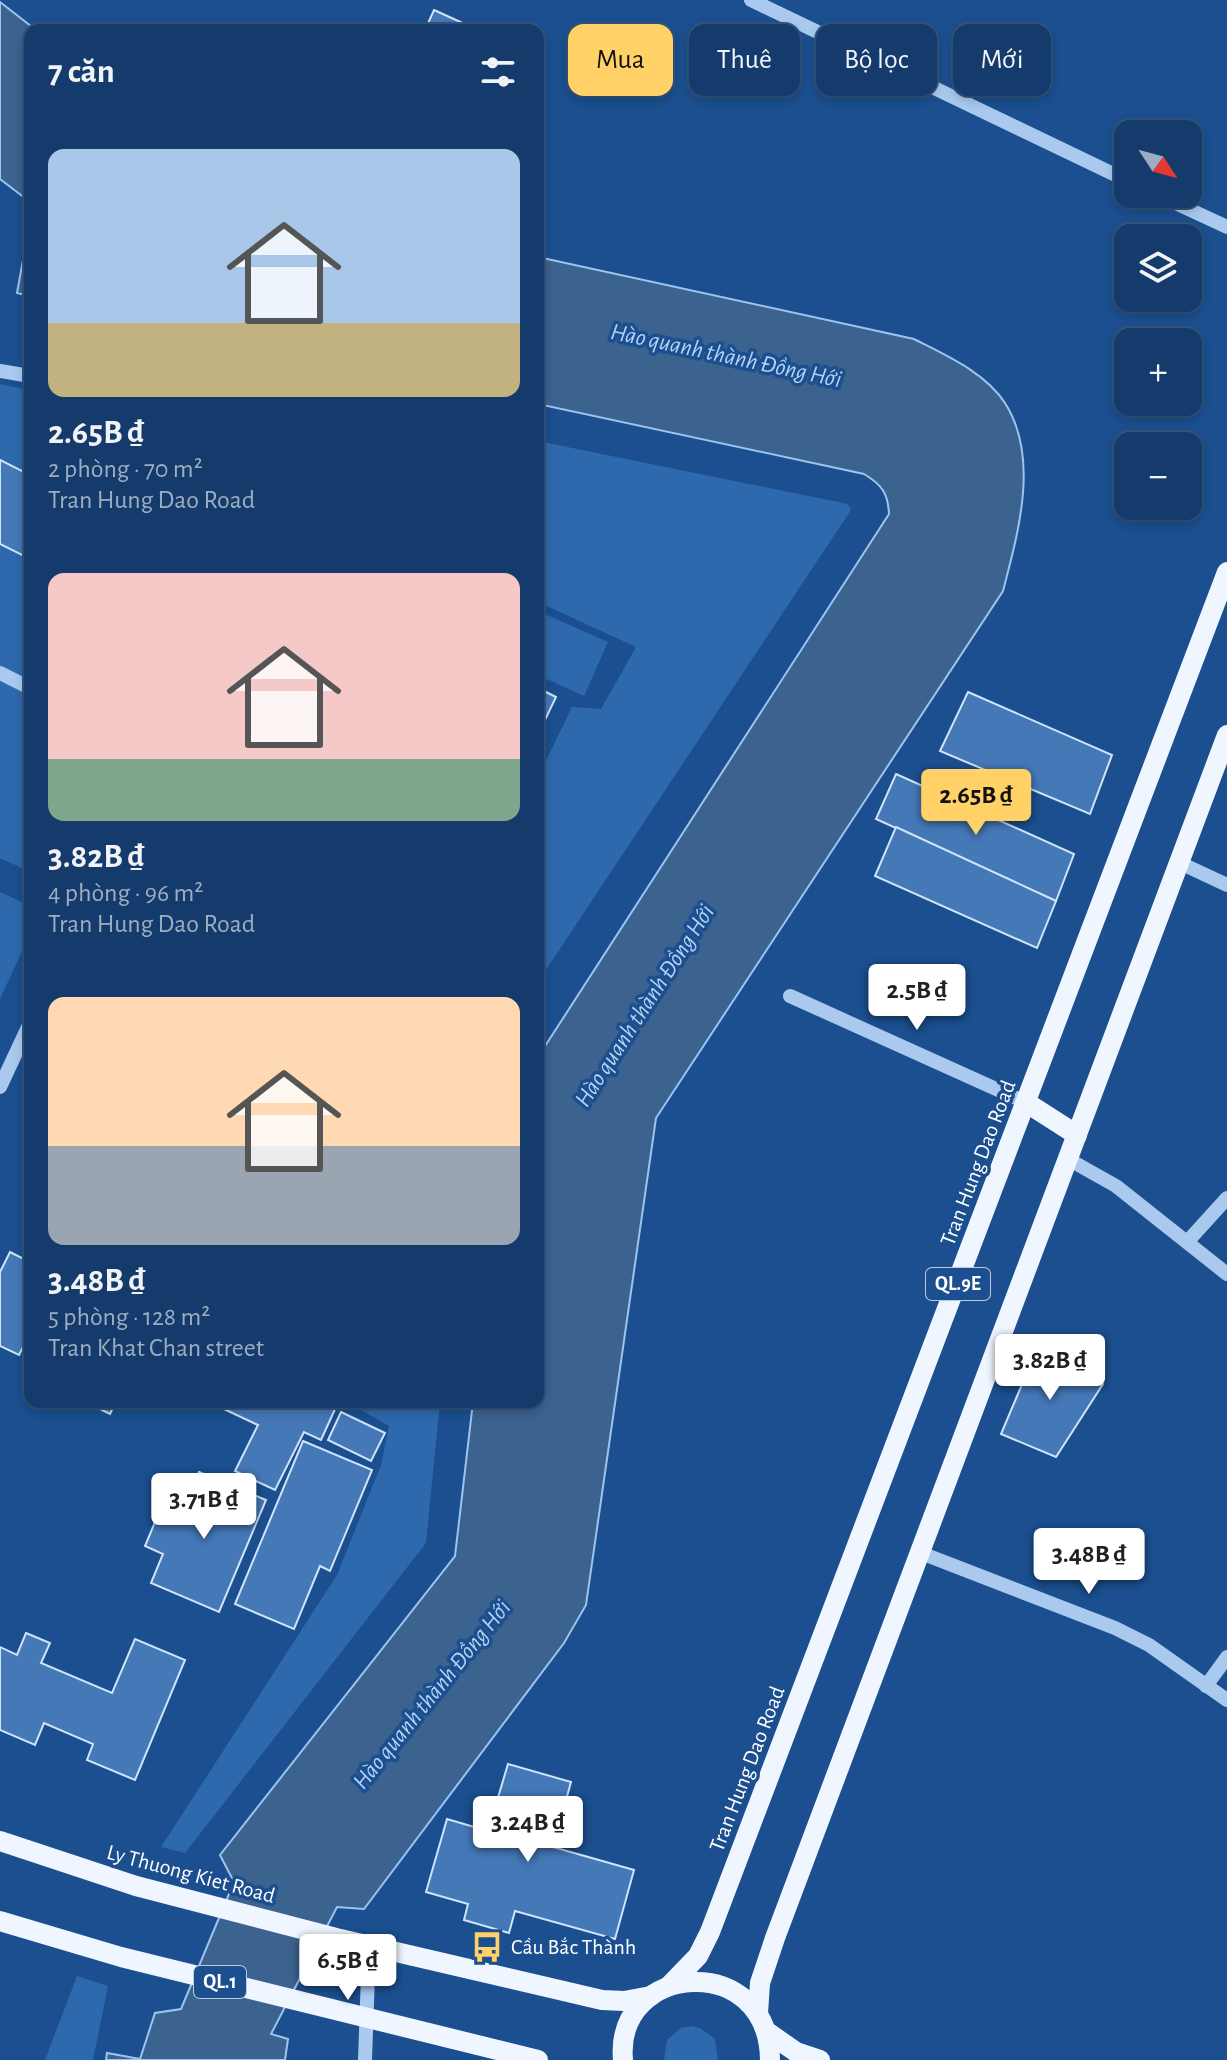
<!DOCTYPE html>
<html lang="vi">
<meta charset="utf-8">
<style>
:root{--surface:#143b6b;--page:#214673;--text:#f1f3f6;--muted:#9dadc1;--line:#33557e;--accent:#ffd166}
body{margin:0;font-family:"Alegreya Sans",sans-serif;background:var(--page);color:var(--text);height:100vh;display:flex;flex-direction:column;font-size:30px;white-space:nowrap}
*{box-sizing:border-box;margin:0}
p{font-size:26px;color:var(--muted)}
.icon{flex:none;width:44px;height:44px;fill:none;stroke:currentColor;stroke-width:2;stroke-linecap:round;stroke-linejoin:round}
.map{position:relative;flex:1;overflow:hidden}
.drawer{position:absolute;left:24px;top:24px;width:520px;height:1384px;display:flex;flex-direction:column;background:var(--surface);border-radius:16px;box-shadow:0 4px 12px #0003,0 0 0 2px var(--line)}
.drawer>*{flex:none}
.guide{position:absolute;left:568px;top:24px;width:538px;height:72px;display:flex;gap:16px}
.needle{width:52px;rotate:126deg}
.fabs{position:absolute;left:1114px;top:120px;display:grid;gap:16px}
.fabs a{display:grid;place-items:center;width:88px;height:88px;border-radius:16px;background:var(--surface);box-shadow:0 4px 12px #0003,0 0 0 2px var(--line);font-size:40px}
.price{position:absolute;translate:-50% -68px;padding:0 18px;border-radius:8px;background:#fff;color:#222;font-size:26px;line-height:52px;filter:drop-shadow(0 2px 4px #0008)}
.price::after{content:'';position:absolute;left:50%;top:48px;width:24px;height:18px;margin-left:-12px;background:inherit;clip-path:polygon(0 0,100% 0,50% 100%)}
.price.active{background:var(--accent);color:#111}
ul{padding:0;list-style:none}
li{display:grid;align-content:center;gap:16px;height:424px;padding:0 24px}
li span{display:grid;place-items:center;height:248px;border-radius:16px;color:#555}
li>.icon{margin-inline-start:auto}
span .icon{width:144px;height:144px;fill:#fffc;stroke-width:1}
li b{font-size:34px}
h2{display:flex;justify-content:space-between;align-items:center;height:96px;padding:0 24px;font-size:34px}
.tag{padding:0 28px;border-radius:16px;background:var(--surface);box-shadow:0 4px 12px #0003,0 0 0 2px var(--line);font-size:28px;line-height:72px}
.tag.active{background:var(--accent);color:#111}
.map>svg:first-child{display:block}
.green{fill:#2e69ad}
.water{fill:#3c6290;stroke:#9cc4f0;stroke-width:2}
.building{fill:#4478b7;stroke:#cfe3fa;stroke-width:2}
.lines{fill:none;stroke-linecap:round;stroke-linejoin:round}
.minor{stroke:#a9c9ee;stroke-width:14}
.major{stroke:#f0f6ff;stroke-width:20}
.labels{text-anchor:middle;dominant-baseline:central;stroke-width:7;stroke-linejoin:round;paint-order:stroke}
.shield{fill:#1b4f8f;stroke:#bbcadd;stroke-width:2}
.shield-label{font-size:20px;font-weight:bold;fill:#fff}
.street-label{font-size:22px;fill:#fff;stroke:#1b4f8f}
.poi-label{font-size:22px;fill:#fff;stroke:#1b4f8f;text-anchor:start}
.water-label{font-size:24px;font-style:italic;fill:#b5d3f5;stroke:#1b4f8f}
</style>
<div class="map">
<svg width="1227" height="2060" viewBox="0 0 1227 2060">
<rect width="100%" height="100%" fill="#1b4f8f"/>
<!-- green -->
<g class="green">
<polygon points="0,384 30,390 30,872 0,858"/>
<polygon points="538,441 848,504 851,510 538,982 538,777 572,707 601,709 636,647 538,602"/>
<polygon points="538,611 608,642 584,696 538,675"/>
<polygon points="0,892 30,906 30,934 0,999"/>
<polygon points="347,1402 440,1402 426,1543 185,1853 161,1847 337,1575 381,1465 389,1426"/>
<polygon points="77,1976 108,1986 93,2060 45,2060"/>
<polygon points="691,2026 700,2028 715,2039 718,2060 664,2060 667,2040 681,2028"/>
</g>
<!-- water -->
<g class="water">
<polygon points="0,2 36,30 30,30 30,202 0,179"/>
<polygon points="30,221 30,296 17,293"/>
<path d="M538,257L914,339C945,355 985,372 1005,403C1040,458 1018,533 1003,591L656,1118L586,1605L564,1643L364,1909L337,1907L271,2034L288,2039L285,2060H106L107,2053L140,2059L155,2013L181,2009L234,1882L220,1855L455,1556L473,1402H538V1057L889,514C888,493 882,485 864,474L538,404Z"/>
</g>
<!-- building -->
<g class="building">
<polygon points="434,10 478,30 425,30"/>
<polygon points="0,460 30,475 30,559 0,544"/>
<polygon points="538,688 556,697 545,720 538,719"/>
<polygon points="968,692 1112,755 1090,814 940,751"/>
<polygon points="896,774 1074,854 1056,901 876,819"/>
<polygon points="896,827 1056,901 1037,948 875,876"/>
<polygon points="10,1252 30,1262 30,1333 19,1355 0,1346 0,1272"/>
<polygon points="1040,1342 1103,1384 1056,1457 1001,1434"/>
<polygon points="86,1402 116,1402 110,1414"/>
<polygon points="209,1402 325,1402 336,1407 321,1440 304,1432 275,1490 235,1471 258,1425"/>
<polygon points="341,1412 385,1433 371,1461 328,1440"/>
<polygon points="303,1441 372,1470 330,1571 320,1566 294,1629 235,1604"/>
<polygon points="199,1472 266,1500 219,1612 151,1583 163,1554 145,1546 163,1503 182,1511"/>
<polygon points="26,1633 50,1643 41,1663 112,1693 135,1639 185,1660 135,1780 87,1760 93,1744 44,1723 35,1745 0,1730 0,1647 17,1655"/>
<polygon points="508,1764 571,1782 553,1847 634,1870 615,1939 515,1911 509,1933 464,1920 468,1904 426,1892 447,1819 488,1831"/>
</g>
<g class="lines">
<!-- minor -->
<g class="minor">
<polyline points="751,0 1128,181"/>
<polyline points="1156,194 1227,227"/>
<polyline points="0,371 30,376"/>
<polyline points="0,673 30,688"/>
<polyline points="1180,863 1227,885"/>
<polyline points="790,996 1027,1103"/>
<polyline points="0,1087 30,1023"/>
<polyline points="1068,1159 1116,1186 1227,1274"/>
<polyline points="1188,1241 1227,1198"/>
<polyline points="921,1553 1115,1628 1149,1645 1227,1700"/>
<polyline points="1206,1686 1227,1657"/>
<polyline points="365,2060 369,1946"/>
</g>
<!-- major -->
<g class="major">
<polyline points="1027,1103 1077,1135"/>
<polyline points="0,1841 136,1886 336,1938 602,2000 624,2001 651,1996"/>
<polyline points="0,1921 121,1957 538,2060"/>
<polyline points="670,1985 698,1956 710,1932 1227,572"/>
<polyline points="758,2013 760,1983 775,1938 1227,735"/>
<polyline points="766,2031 796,2052 820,2060"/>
<path d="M623,2060C614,1962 769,1950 770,2060"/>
</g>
</g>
<!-- icons -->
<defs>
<symbol id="bus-bare" viewBox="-9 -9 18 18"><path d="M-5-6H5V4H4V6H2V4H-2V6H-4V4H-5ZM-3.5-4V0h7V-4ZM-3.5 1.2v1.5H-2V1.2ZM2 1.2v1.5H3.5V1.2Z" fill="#ffd166" stroke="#1b4f8f" stroke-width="2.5" paint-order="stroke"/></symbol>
</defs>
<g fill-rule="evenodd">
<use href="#bus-bare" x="465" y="1925" width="44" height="44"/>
</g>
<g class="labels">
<!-- shield labels -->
<g class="shield">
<rect x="926" y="1268" width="64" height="32" rx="6"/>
<rect x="194" y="1966" width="52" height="32" rx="6"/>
</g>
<g class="shield-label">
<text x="958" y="1284">QL.9E</text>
<text x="220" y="1982">QL.1</text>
</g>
<!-- street labels -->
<g class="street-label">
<text transform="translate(978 1163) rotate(-69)">Tran Hung Dao Road</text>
<text transform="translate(747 1769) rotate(-69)">Tran Hung Dao Road</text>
<text transform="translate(191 1874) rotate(15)">Ly Thuong Kiet Road</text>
</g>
<!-- poi labels -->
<g class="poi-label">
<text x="511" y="1947">Cầu Bắc Thành</text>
</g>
<!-- water labels -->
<g class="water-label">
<text transform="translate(726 356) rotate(12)">Hào quanh thành Đồng Hới</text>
<text transform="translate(645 1006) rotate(-57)">Hào quanh thành Đồng Hới</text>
<text transform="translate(432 1695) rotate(-51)">Hào quanh thành Đồng Hới</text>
</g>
</g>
</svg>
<div class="fabs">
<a><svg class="needle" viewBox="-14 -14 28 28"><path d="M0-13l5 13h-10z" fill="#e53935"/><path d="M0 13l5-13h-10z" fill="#9dadc1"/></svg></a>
<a><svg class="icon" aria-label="layers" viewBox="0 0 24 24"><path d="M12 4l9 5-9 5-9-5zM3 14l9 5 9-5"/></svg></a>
<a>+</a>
<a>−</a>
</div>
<b class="price active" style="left:976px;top:837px">2.65B ₫</b>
<b class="price" style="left:917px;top:1032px">2.5B ₫</b>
<b class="price" style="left:1050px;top:1402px">3.82B ₫</b>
<b class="price" style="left:204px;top:1541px">3.71B ₫</b>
<b class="price" style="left:1089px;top:1596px">3.48B ₫</b>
<b class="price" style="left:528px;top:1864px">3.24B ₫</b>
<b class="price" style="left:348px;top:2002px">6.5B ₫</b>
<div class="guide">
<a class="tag active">Mua</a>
<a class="tag">Thuê</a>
<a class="tag">Bộ lọc</a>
<a class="tag">Mới</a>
</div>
<section class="drawer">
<h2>7 căn<svg class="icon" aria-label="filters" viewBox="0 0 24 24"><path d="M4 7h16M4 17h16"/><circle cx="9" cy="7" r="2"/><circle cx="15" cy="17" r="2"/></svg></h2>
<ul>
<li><span style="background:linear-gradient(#a9c7e8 70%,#c2b280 0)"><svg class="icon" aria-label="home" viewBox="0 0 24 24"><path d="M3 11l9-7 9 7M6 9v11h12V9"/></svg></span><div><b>2.65B ₫</b><p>2 phòng · 70 m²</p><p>Tran Hung Dao Road</p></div></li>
<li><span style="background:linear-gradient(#f6c9c9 75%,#7fa58c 0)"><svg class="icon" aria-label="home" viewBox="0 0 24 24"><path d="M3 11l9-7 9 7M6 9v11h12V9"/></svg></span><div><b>3.82B ₫</b><p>4 phòng · 96 m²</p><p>Tran Hung Dao Road</p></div></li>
<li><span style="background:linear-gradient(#ffd9b3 60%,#9aa5b1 0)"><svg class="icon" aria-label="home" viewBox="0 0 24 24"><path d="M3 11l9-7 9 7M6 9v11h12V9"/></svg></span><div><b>3.48B ₫</b><p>5 phòng · 128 m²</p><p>Tran Khat Chan street</p></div></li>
</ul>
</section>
</div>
